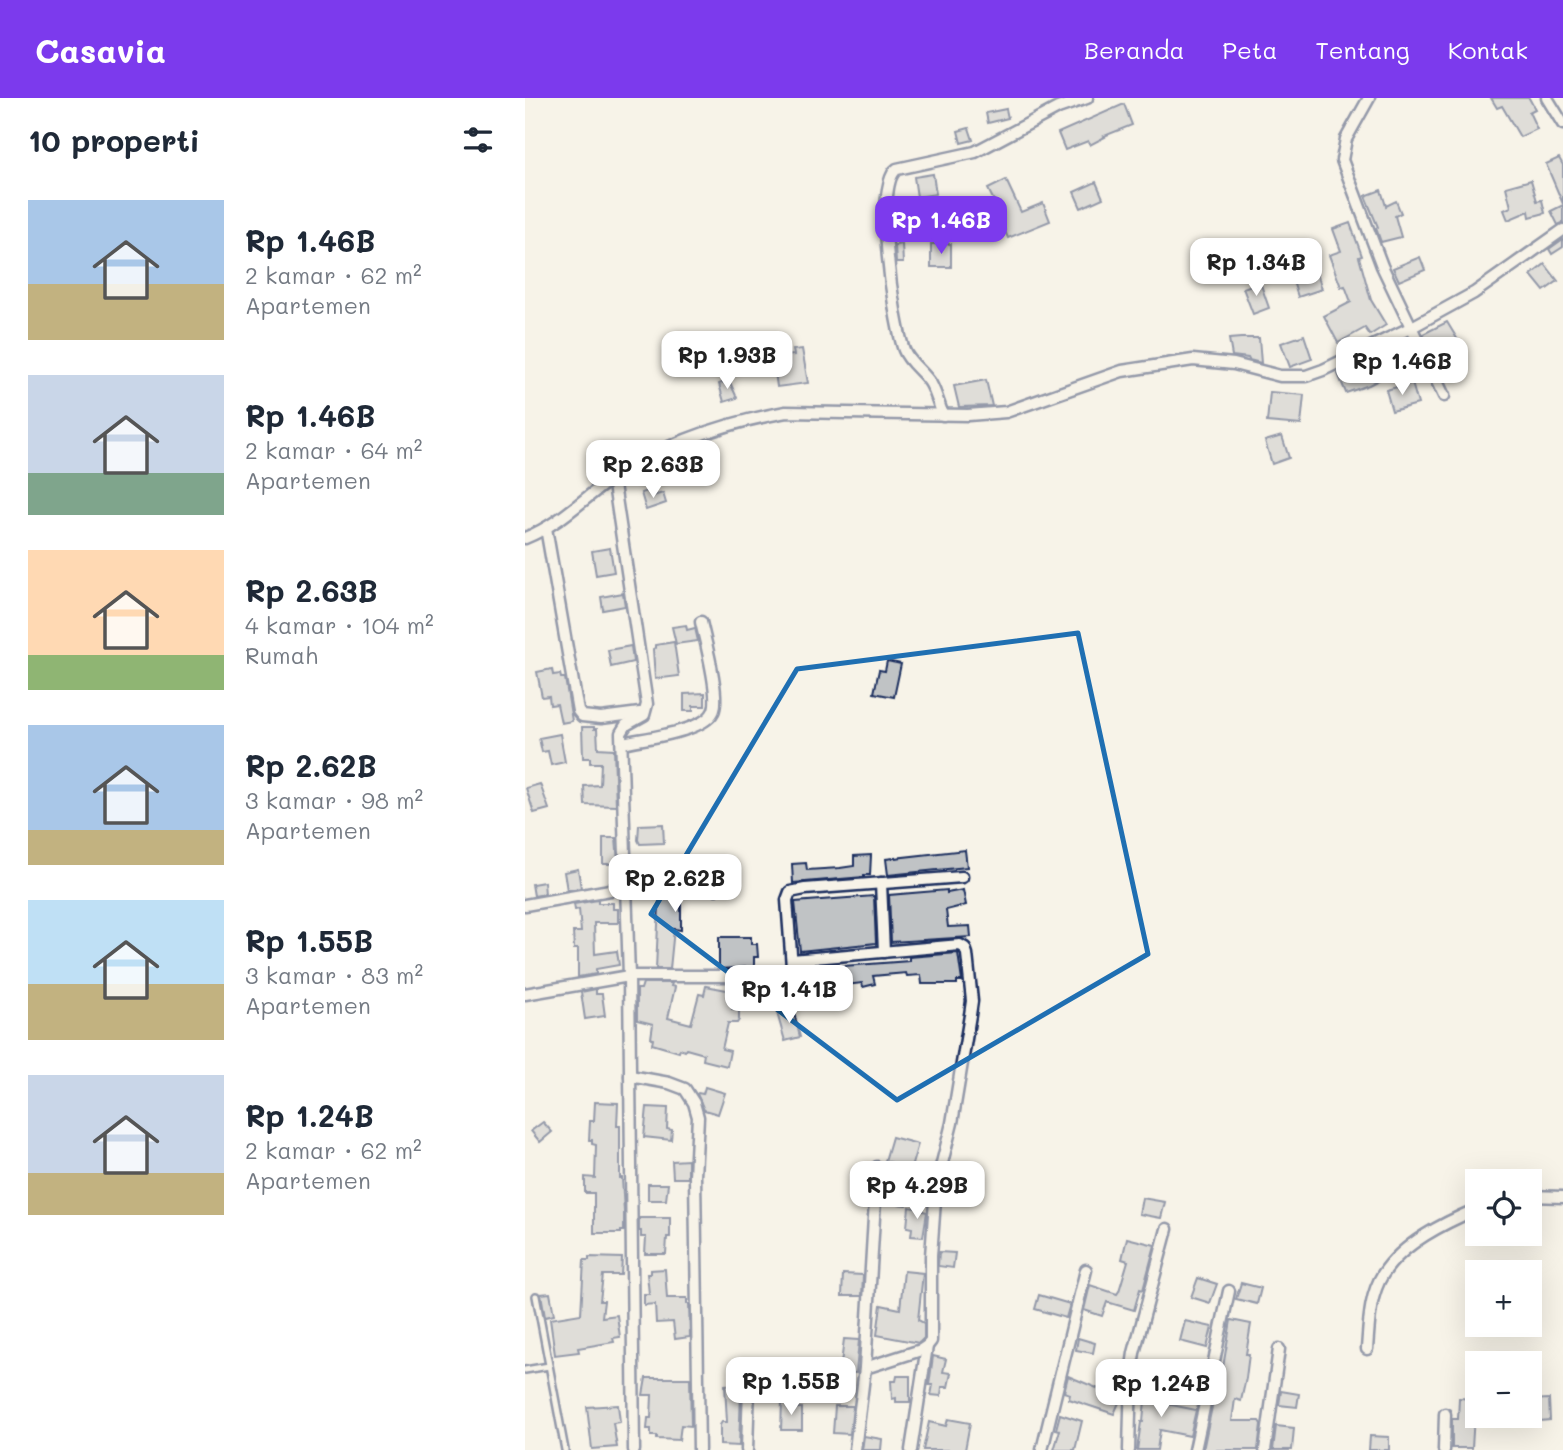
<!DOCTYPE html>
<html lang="id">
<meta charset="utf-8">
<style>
:root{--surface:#fff;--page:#f6f6f7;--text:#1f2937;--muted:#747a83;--accent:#7c3aed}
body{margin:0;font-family:Mali,sans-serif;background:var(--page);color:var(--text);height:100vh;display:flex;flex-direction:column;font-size:26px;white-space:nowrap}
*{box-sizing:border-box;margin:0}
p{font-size:23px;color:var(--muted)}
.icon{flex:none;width:38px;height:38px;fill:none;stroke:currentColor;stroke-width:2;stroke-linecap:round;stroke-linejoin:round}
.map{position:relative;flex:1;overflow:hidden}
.panel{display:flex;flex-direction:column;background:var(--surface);width:525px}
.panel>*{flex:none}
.tools{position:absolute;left:940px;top:1071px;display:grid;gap:14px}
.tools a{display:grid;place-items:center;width:77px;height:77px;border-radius:0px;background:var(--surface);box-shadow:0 7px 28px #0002;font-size:35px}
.price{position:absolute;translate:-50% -60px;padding:0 16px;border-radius:14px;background:#fff;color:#222;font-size:23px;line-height:46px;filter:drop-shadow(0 2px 4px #0008)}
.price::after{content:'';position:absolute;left:50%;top:42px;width:21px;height:16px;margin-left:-10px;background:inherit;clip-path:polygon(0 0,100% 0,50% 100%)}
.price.on{background:var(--accent);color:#fff}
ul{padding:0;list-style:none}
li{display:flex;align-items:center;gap:21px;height:175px;padding:0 28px}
li span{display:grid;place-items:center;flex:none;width:196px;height:140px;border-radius:0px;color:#555}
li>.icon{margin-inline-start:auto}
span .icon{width:84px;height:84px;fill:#fffc;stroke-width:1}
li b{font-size:30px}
h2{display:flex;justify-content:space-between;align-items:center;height:84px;padding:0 28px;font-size:30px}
header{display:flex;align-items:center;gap:42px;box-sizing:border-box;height:98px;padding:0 35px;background:var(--accent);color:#fff}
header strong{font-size:33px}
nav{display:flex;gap:38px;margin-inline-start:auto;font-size:24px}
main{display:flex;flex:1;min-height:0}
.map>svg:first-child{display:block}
.building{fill:#c0c3c5;stroke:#1b2f5e;stroke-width:2}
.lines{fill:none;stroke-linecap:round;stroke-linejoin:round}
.service-casing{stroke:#1b2f5e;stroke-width:10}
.minor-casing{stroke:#1b2f5e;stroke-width:15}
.service{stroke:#f7f3e8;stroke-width:5}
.minor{stroke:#f7f3e8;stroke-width:10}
.marked{fill:none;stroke:#1f6fb2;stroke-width:5;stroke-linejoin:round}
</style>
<header>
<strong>Casavia</strong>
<nav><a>Beranda</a><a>Peta</a><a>Tentang</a><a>Kontak</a></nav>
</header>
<main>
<section class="panel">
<h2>10 properti<svg class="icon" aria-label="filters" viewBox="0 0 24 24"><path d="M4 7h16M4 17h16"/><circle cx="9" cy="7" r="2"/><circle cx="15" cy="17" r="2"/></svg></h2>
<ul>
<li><span style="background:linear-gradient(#a9c7e8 60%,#c2b280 0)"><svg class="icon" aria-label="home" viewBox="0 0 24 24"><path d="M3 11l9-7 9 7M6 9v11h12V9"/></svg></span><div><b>Rp 1.46B</b><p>2 kamar · 62 m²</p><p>Apartemen</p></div></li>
<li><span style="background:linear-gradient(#c9d6e8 70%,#7fa58c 0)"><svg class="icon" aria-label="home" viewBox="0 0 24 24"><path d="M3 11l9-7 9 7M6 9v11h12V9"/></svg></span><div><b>Rp 1.46B</b><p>2 kamar · 64 m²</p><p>Apartemen</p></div></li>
<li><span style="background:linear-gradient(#ffd9b3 75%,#8fb573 0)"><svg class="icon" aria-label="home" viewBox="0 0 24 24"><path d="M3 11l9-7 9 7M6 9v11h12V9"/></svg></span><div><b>Rp 2.63B</b><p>4 kamar · 104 m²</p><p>Rumah</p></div></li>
<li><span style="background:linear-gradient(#a9c7e8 75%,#c2b280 0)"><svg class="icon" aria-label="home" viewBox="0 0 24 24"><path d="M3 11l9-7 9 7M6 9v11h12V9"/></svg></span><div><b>Rp 2.62B</b><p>3 kamar · 98 m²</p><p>Apartemen</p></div></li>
<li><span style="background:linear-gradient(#bfe0f5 60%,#c2b280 0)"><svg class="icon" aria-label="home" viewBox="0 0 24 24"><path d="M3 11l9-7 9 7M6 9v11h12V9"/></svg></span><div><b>Rp 1.55B</b><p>3 kamar · 83 m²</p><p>Apartemen</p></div></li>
<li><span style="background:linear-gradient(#c9d6e8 70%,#c2b280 0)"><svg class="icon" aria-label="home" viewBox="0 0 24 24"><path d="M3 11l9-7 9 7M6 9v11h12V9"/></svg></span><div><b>Rp 1.24B</b><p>2 kamar · 62 m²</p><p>Apartemen</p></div></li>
</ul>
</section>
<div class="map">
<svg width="1038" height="1352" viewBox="0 0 1038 1352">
<rect width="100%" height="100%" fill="#f7f3e8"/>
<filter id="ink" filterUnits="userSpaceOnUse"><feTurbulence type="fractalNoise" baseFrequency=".0143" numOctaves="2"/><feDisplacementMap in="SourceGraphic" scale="14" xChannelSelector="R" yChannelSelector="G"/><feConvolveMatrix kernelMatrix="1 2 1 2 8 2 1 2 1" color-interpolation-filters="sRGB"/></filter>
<g filter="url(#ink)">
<!-- building -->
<g class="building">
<polygon points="966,0 1004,0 1010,11 1004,14 1012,31 995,39 977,8 972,10"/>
<polygon points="599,6 607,27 579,38 580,39 565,47 563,43 540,52 533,35"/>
<polygon points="481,11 483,20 463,25 461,15"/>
<polygon points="444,30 448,42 436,45 433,33"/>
<polygon points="1034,60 1038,67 1038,106 1021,66"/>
<polygon points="408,76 411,96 392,99 389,79"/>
<polygon points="481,82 496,114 518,105 525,123 483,140 475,122 478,121 463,91"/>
<polygon points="1006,82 1012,103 1017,102 1020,115 1005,119 1004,113 983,122 979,112 986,109 981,89"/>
<polygon points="571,84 578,100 556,110 549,94"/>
<polygon points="856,92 861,108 871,103 876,115 870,118 876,139 856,144 851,130 853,129 840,98"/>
<polygon points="1038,107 1038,125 1033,127 1026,113"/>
<polygon points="825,125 837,158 834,159 846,202 861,227 845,237 840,230 813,245 799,218 826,204 820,188 816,189 804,157 816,153 808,131"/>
<polygon points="1038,141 1038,149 1027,156 1024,151"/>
<polygon points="377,146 378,165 371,165 370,147"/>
<rect x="406" y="146" width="20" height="23"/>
<polygon points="895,159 900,172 874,183 868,170"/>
<polygon points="789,166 797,191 773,199 765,174"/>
<polygon points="1020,166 1033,183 1019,193 1006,177"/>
<polygon points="735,184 744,210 728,216 718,190"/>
<polygon points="922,224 939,252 914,263 906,245 903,247 898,236"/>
<polygon points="779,237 787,261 765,269 756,245"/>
<polygon points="716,240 734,240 736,265 724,262 723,260 707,258 704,241"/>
<polygon points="277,251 283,285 252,289 250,274 245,274 244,259 269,257 268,252"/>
<polygon points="867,251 878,269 844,287 821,295 813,276 857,259 855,257"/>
<polygon points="204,282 212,300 199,304 194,286"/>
<polygon points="461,282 467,308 434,309 429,288"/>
<polygon points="887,285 893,306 867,313 861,292"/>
<polygon points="745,294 779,297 776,327 742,324"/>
<polygon points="757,338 764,360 747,366 740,343"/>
<polygon points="126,392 128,398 138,395 141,405 121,412 116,395"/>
<polygon points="85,450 89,474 71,477 67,453"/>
<polygon points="98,495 100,508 78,512 76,499"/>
<polygon points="161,527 162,532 170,530 173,543 151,546 147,529"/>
<polygon points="149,544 154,578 130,581 128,551 130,550 130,547"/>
<polygon points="106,548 108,564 86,569 83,552"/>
<polygon points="362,563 376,566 369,599 349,595 354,572 360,573"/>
<polygon points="27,571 28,577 35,576 36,580 40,580 47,623 36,625 32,606 25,607 24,598 17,599 12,574"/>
<polygon points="180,595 180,608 168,608 168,613 159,613 159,596"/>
<polygon points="57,629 69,629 69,631 72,631 73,650 89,651 91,708 60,707 59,688 75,687 76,665 65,665 65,660 58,660"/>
<polygon points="35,636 40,664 26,667 23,653 17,654 14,640"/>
<polygon points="15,686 24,711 9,715 1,690"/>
<polygon points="138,726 139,745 115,746 113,742 114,727"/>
<polygon points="78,740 91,740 93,765 91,766 78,766"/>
<polygon points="440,752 442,769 363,777 361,761"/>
<polygon points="346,757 345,777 339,777 339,779 268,785 267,766 281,765 282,772 315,770 329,768 329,758"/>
<polygon points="53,771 56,790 42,792 39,774"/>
<rect x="111" y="775" width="19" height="13"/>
<polygon points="135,783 192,784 192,797 156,797 156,832 149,831 145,871 131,871"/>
<polygon points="19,784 20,796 9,798 7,786"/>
<polygon points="422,792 422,795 438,792 441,807 421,812 423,829 445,828 446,839 366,844 364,797"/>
<polygon points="349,798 351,845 275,853 270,804"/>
<polygon points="73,802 73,805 88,805 88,811 93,811 93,825 69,825 70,856 92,853 94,867 71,871 71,876 53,879 53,851 49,851 48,834 56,834 54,811 50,812 49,806"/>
<polygon points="194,839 226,839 226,846 232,846 233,859 229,859 229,869 194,871"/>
<polygon points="433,855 437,883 432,883 432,886 397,886 396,877 382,878 381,875 348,878 350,886 338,889 337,885 321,887 320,883 294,886 293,881 292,870 384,863 384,859"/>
<polygon points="118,885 147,885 146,888 150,889 143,920 166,926 174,896 179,897 181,888 207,893 207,911 214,911 214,922 212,925 203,925 197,951 205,953 202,968 178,962 179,956 161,951 160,953 155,951 154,954 127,946 128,941 126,940 128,926 112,922 112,891 116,891"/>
<polygon points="241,887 242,896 250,895 251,909 229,910 227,888"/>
<polygon points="71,891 71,896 77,896 80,918 60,921 56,894"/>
<polygon points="268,911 275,939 260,943 252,915"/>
<polygon points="180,989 200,995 193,1016 179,1012 172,996 173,995 178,996"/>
<polygon points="70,1004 93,1005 92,1028 95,1028 95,1080 97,1080 99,1114 99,1133 96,1133 96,1135 69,1135 69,1095 60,1095 60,1079 70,1080 71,1047 67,1046 67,1042 64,1042 65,1023 69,1023"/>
<polygon points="122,1009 143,1010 142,1031 147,1032 146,1042 119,1039"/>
<polygon points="18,1024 27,1034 15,1044 6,1033"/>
<polygon points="367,1039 393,1046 386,1070 360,1063"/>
<polygon points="163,1062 163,1080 148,1080 147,1063"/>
<polygon points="360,1082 384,1088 381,1107 373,1106 373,1102 358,1100"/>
<polygon points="123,1086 143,1086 141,1102 123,1102"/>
<polygon points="617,1100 640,1104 636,1120 614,1116"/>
<polygon points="384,1109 398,1111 398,1113 402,1114 398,1139 386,1138 387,1130 382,1129"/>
<polygon points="114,1120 145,1120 145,1139 142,1139 141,1156 120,1156 121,1139 116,1139 116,1133 114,1133"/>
<polygon points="602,1140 630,1147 618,1192 615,1191 609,1212 582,1204 577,1218 559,1212 565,1187 592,1196 594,1193 603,1163 597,1161"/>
<polygon points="414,1154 430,1155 428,1170 413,1168"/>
<polygon points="64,1159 97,1160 96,1177 78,1177 75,1203 79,1203 77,1219 92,1217 95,1239 88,1240 89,1244 53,1250 54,1254 30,1257 25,1221 56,1216 59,1162 64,1162"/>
<polygon points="140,1171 142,1200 162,1200 162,1206 164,1206 165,1239 150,1241 148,1224 131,1225 130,1206 119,1207 119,1196 124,1196 122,1176 125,1176 125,1172"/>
<polygon points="379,1173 398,1175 393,1222 399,1225 399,1240 394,1245 352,1237 356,1207 375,1211"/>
<polygon points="318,1176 338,1177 337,1198 317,1198"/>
<polygon points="673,1180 692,1186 685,1205 666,1199"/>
<polygon points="716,1185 736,1190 732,1206 711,1201"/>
<polygon points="25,1195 29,1217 20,1219 16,1196"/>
<polygon points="514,1197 545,1206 541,1220 510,1211"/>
<polygon points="706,1222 726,1226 721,1256 724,1256 721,1280 716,1303 710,1301 707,1323 734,1323 736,1326 733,1352 678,1352 693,1280 696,1281"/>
<polygon points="660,1223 687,1229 682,1250 655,1243"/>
<polygon points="553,1240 570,1245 568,1255 551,1252"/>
<polygon points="319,1241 334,1242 331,1275 315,1274"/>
<polygon points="408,1258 421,1261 418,1274 426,1275 423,1289 417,1289 416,1298 406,1297 408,1287 404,1287"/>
<polygon points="372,1278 385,1278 385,1304 371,1304 371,1300 367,1301 366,1283 371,1283"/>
<polygon points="543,1278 596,1300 589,1316 544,1301 545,1296 539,1294"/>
<polygon points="121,1280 165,1280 166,1328 156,1327 154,1342 132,1341 132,1338 126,1338 126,1331 122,1331 123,1320 126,1320 127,1297 118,1297"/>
<polygon points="211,1286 211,1294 216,1294 214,1348 195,1347 195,1327 197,1324 202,1324 200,1287"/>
<polygon points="613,1286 633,1288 632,1304 671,1312 665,1338 635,1332 632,1352 612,1352 616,1324 618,1324 620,1302 613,1301"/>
<polygon points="756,1293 774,1296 772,1309 754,1307"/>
<polygon points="934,1300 950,1301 947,1350 927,1350 927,1321 933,1321"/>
<polygon points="1024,1301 1025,1322 1004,1324 1004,1302"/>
<polygon points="257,1303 270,1303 270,1310 277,1310 277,1332 256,1332"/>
<polygon points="93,1307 95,1324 88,1325 92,1349 67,1351 62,1309"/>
<polygon points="310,1308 328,1308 325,1336 308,1335"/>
<polygon points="535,1316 557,1323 550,1352 529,1352 535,1332 531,1331"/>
<polygon points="423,1321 445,1325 440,1352 398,1352 404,1324 421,1328"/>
<polygon points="751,1328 769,1330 767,1352 748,1352"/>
<polygon points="339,1338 357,1341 356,1352 337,1352"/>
<polygon points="845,1338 864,1339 864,1352 844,1352"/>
</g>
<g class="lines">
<defs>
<g id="service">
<polyline points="11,1198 40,1352"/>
<polyline points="0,1272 24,1268"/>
</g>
<g id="minor">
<polyline points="844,0 821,41 817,62 857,168 919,298"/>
<polyline points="1022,0 1038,26"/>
<path d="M418,317C414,307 411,295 406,286C399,274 384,265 379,252C369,225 348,87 372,71L450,54L533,10L562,0"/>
<polyline points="88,380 122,606 119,617 101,627 96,635 104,878 109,1352"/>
<polyline points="21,430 53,613 57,618 76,620 115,615"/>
<path d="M0,440C34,427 60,399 89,379C140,345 201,325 261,314L443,317L481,314L597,273L668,262L709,266L755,278H781L798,272L887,229L949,195L1038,132"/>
<path d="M98,645C119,640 178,634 188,614C196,600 180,542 176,524"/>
<polyline points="356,785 359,854"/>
<polyline points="0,807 102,789"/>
<polyline points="267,862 435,847 440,850 442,856 447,903 445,917 427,1025 411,1089 406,1158 406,1243 402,1248 396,1252 340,1270"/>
<polyline points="0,896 104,878 261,878 265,876 267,869 262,802 265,794 280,791 437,779"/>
<polyline points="105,978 144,985 160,991 169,1005 173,1019 170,1078 174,1352"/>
<polyline points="1004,1098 1038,1099"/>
<path d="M842,1251C844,1227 844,1198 858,1176C878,1145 919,1125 952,1111"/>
<polyline points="222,1352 224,1287"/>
<polyline points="330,1352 340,1270 352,1069"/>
<polyline points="386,1352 402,1248"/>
<polyline points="517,1352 561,1172"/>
<polyline points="604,1352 606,1276 609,1255 642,1131"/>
<polyline points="670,1352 704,1193"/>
<polyline points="740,1352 754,1251"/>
<polyline points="919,1352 920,1316"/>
</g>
</defs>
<!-- service casing -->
<use href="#service" class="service-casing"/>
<!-- minor casing -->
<use href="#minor" class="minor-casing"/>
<!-- service -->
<use href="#service" class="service"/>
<!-- minor -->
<use href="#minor" class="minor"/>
</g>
</g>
<!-- marked area -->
<path d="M0 0H1038V1352H0ZM553,535L623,856L372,1002L126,816L272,571Z" fill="#f7f3e8" fill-opacity=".55" fill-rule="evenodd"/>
<path class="marked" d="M553,535L623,856L372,1002L126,816L272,571Z"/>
</svg>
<div class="tools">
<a><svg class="icon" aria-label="locate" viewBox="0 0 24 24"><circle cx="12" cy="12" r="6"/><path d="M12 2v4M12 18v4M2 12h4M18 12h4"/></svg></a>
<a>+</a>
<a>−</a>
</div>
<b class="price on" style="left:416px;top:158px">Rp 1.46B</b>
<b class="price" style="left:731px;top:200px">Rp 1.34B</b>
<b class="price" style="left:202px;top:293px">Rp 1.93B</b>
<b class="price" style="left:877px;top:299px">Rp 1.46B</b>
<b class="price" style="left:128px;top:402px">Rp 2.63B</b>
<b class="price" style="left:150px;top:816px">Rp 2.62B</b>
<b class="price" style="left:264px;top:927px">Rp 1.41B</b>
<b class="price" style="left:392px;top:1123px">Rp 4.29B</b>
<b class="price" style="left:266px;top:1319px">Rp 1.55B</b>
<b class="price" style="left:636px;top:1321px">Rp 1.24B</b>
</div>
</main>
